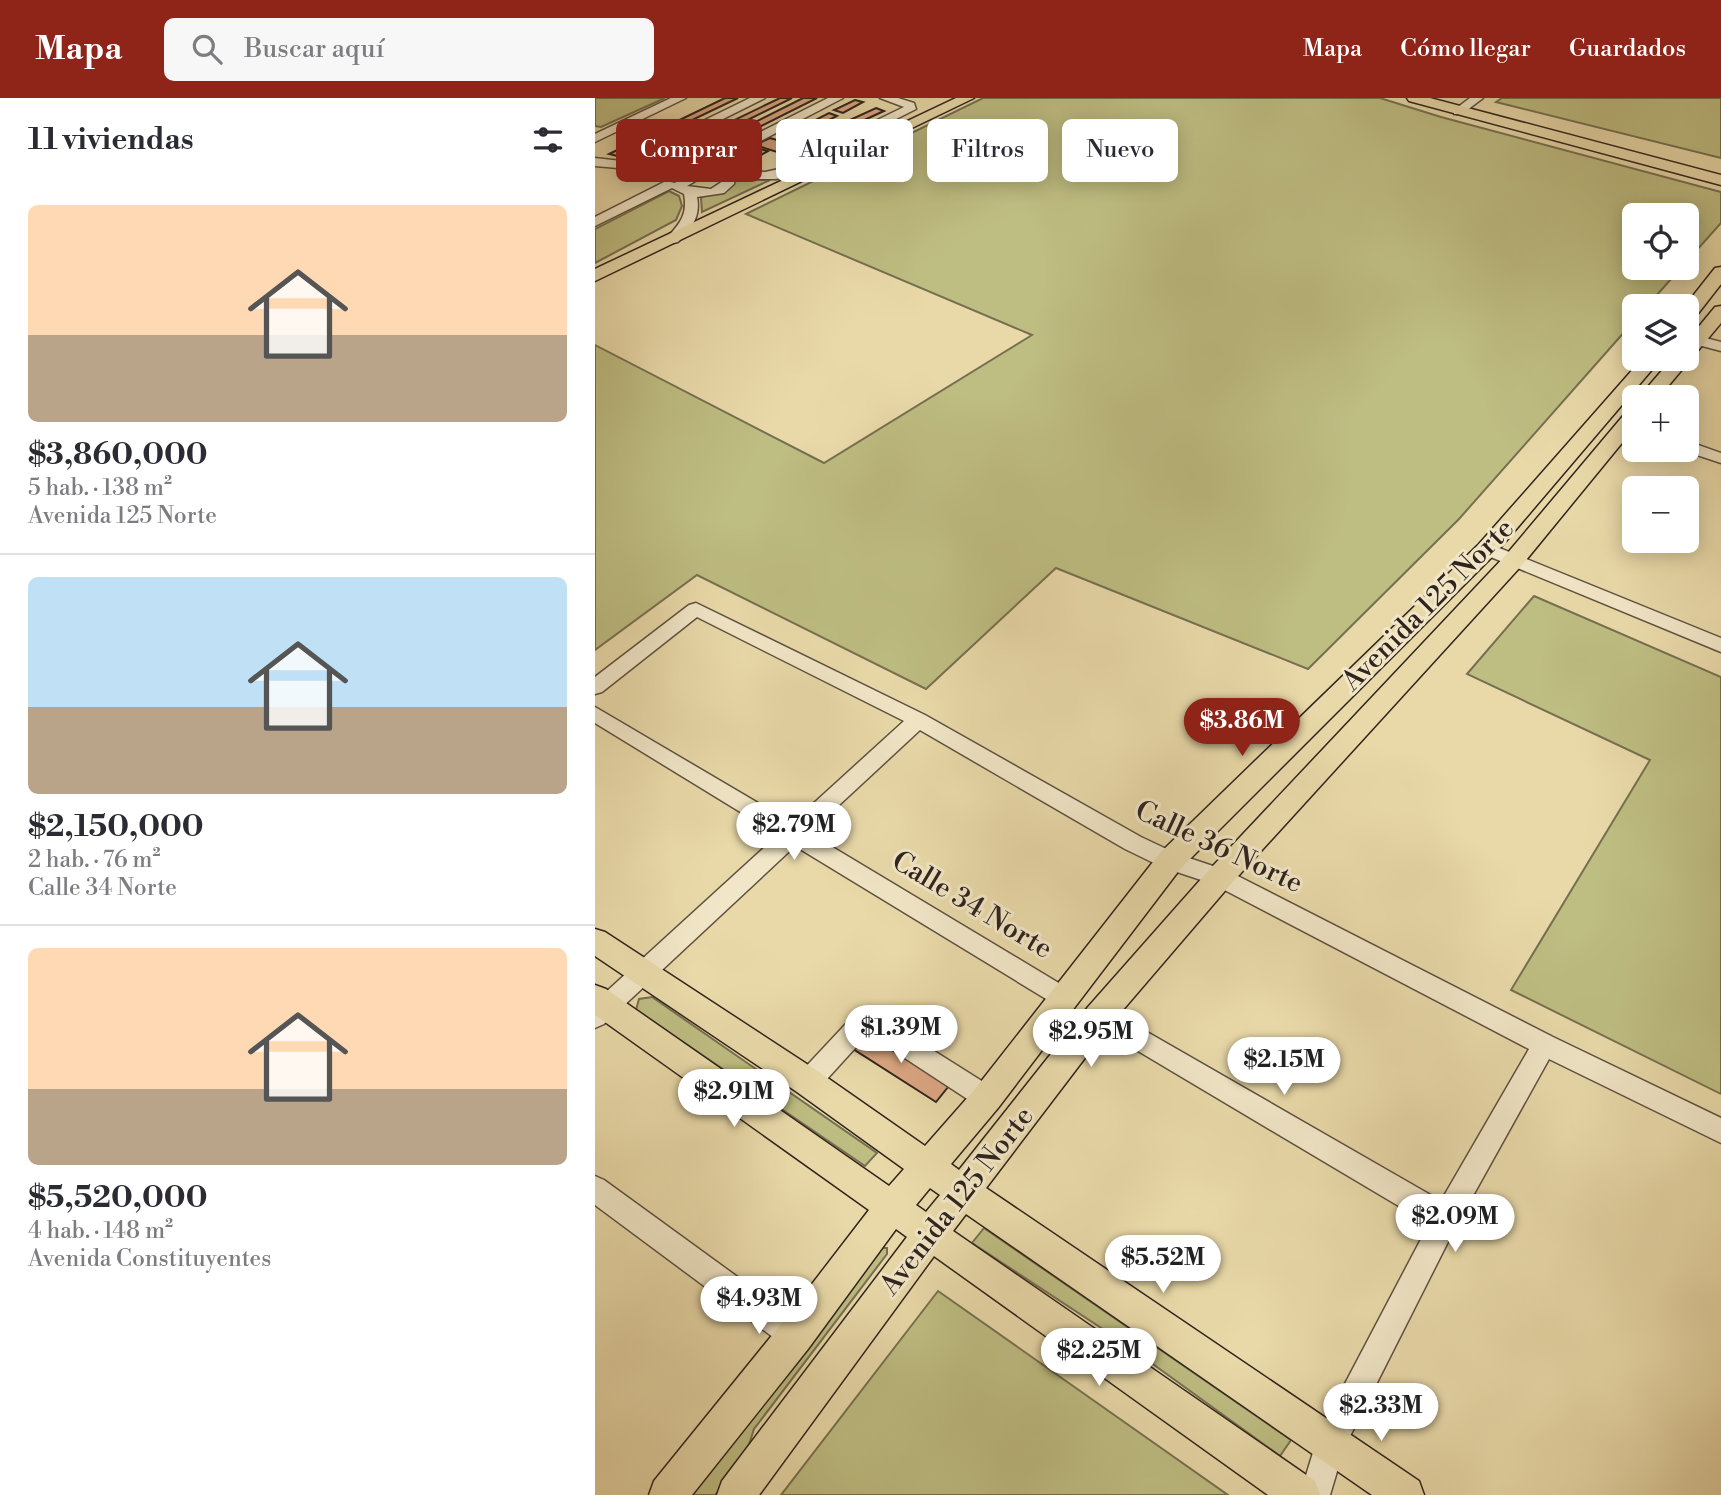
<!DOCTYPE html>
<html lang="es">
<meta charset="utf-8">
<style>
:root{--surface:#fff;--page:#f7f7f7;--text:#2b2b33;--muted:#7c7c81;--line:#e1e1e2;--accent:#8f2418}
body{margin:0;font-family:"Libre Bodoni",serif;background:var(--page);color:var(--text);height:100vh;display:flex;flex-direction:column;font-size:26px;white-space:nowrap}
*{box-sizing:border-box;margin:0}
p{font-size:23px;color:var(--muted)}
.icon{flex:none;width:38px;height:38px;fill:none;stroke:currentColor;stroke-width:2;stroke-linecap:round;stroke-linejoin:round}
.map{position:relative;flex:1;overflow:hidden}
.sheet{display:flex;flex-direction:column;background:var(--surface);width:595px}
.sheet>*{flex:none}
.top-card{position:absolute;left:21px;top:21px;width:665px;height:63px;display:flex;gap:14px}
.fabs{position:absolute;left:1027px;top:105px;display:grid;gap:14px}
.fabs a{display:grid;place-items:center;width:77px;height:77px;border-radius:10px;background:var(--surface);box-shadow:0 4px 18px #0003;font-size:35px}
.price{position:absolute;translate:-50% -60px;padding:0 16px;border-radius:24px;background:#fff;color:#222;font-size:23px;line-height:46px;filter:drop-shadow(0 2px 4px #0008)}
.price::after{content:'';position:absolute;left:50%;top:42px;width:21px;height:16px;margin-left:-10px;background:inherit;clip-path:polygon(0 0,100% 0,50% 100%)}
.price.active{background:var(--accent);color:#fff}
ul{padding:0;list-style:none}
li{display:grid;align-content:center;gap:14px;height:371px;padding:0 28px}
li+li{border-top:2px solid var(--line)}
li span{display:grid;place-items:center;height:217px;border-radius:10px;color:#555}
li>.icon{margin-inline-start:auto}
span .icon{width:126px;height:126px;fill:#fffc;stroke-width:1}
li b{font-size:30px}
h2{display:flex;justify-content:space-between;align-items:center;height:84px;padding:0 28px;font-size:30px}
.pill{padding:0 24px;border-radius:10px;background:var(--surface);box-shadow:0 4px 18px #0003;font-size:24px;line-height:63px}
.pill.active{background:var(--accent);color:#fff}
header{display:flex;align-items:center;gap:42px;box-sizing:border-box;height:98px;padding:0 35px;background:var(--accent);color:#fff}
header strong{font-size:33px}
nav{display:flex;gap:38px;margin-inline-start:auto;font-size:24px}
.search{width:490px;height:63px;background:var(--page);display:flex;align-items:center;gap:18px;box-sizing:border-box;padding:0 24px;border-radius:10px;color:var(--muted);font-size:26px}
main{display:flex;flex:1;min-height:0}
.map>svg:first-child{display:block}
.green{fill:#bebd82;stroke:#767050;stroke-width:2}
.building{fill:#dda884;stroke:#2f241e;stroke-width:2}
.lines{fill:none;stroke-linecap:round;stroke-linejoin:round}
.minor-casing{stroke:#5e5141;stroke-width:3}
.major-casing{stroke:#2f241e;stroke-width:3}
.minor{fill:#f1e6c7;fill-rule:evenodd}
.major{fill:#e9d9a9;fill-rule:evenodd}
.labels{text-anchor:middle;dominant-baseline:central;stroke-width:6;stroke-linejoin:round;paint-order:stroke}
.street-label{font-size:28px;fill:#2f241e;stroke:#f1e6c7}
</style>
<header>
<strong>Mapa</strong>
<div class="search"><svg class="icon" aria-label="search" viewBox="0 0 24 24"><circle cx="10" cy="10" r="6"/><path d="M15 15l6 6"/></svg>Buscar aquí</div>
<nav><a>Mapa</a><a>Cómo llegar</a><a>Guardados</a></nav>
</header>
<main>
<section class="sheet">
<h2>11 viviendas<svg class="icon" aria-label="filters" viewBox="0 0 24 24"><path d="M4 7h16M4 17h16"/><circle cx="9" cy="7" r="2"/><circle cx="15" cy="17" r="2"/></svg></h2>
<ul>
<li><span style="background:linear-gradient(#ffd9b3 60%,#b9a48a 0)"><svg class="icon" aria-label="home" viewBox="0 0 24 24"><path d="M3 11l9-7 9 7M6 9v11h12V9"/></svg></span><div><b>$3,860,000</b><p>5 hab. · 138 m²</p><p>Avenida 125 Norte</p></div></li>
<li><span style="background:linear-gradient(#bfe0f5 60%,#b9a48a 0)"><svg class="icon" aria-label="home" viewBox="0 0 24 24"><path d="M3 11l9-7 9 7M6 9v11h12V9"/></svg></span><div><b>$2,150,000</b><p>2 hab. · 76 m²</p><p>Calle 34 Norte</p></div></li>
<li><span style="background:linear-gradient(#ffd9b3 65%,#b9a48a 0)"><svg class="icon" aria-label="home" viewBox="0 0 24 24"><path d="M3 11l9-7 9 7M6 9v11h12V9"/></svg></span><div><b>$5,520,000</b><p>4 hab. · 148 m²</p><p>Avenida Constituyentes</p></div></li>
</ul>
</section>
<div class="map">
<svg width="1126" height="1397" viewBox="0 0 1126 1397">
<rect width="100%" height="100%" fill="#e9d9a9"/>
<filter id="stains"><feTurbulence type="fractalNoise" baseFrequency=".00286" numOctaves="4"/><feColorMatrix values="0 0 0 0 .2 0 0 0 0 .09 0 0 0 0 .02 0 0 0 .5 -.17"/></filter>
<radialGradient id="worn" r=".72"><stop offset=".6" stop-color="#630" stop-opacity="0"/><stop offset="1" stop-color="#630" stop-opacity=".3"/></radialGradient>
<!-- green -->
<g class="green">
<polygon points="0,0 70,0 6,29 0,28"/>
<polygon points="388,0 785,0 846,19 1126,94 1126,125 1092,163 1092,117 1040,117 1040,170 1086,170 1052,208 1040,208 1039,223 864,421 713,571 461,470 331,591 102,477 0,552 0,247 229,365 437,237 151,116"/>
<polygon points="907,0 1126,0 1126,60 901,4"/>
<polygon points="142,81 175,82 107,114 106,99 134,91"/>
<polygon points="74,93 84,98 87,108 81,122 0,165 0,131"/>
<polygon points="939,498 1126,579 1126,996 916,892 1055,662 872,576"/>
<polygon points="57,899 282,1055 270,1068 41,912 44,901"/>
<polygon points="389,1130 696,1342 685,1358 526,1243 377,1145"/>
<polygon points="285,1150 292,1150 292,1156 159,1331 150,1359 120,1397 95,1397"/>
<polygon points="343,1193 633,1397 186,1397"/>
</g>
<!-- building -->
<g class="building">
<polygon points="130,0 143,0 22,58 14,56"/>
<polygon points="185,0 197,0 69,63 61,60"/>
<polygon points="208,0 222,0 89,67 81,64"/>
<polygon points="260,2 268,4 248,15 239,12"/>
<polygon points="281,10 289,13 206,51 198,48"/>
<polygon points="234,15 242,18 193,43 185,40"/>
<polygon points="175,40 196,46 182,54 160,47"/>
<polygon points="165,51 173,53 150,66 141,63"/>
<polygon points="133,61 155,69 150,72 117,70"/>
<polygon points="271,931 357,984 341,1004 255,949"/>
</g>
<g class="lines">
<defs>
<g id="minor">
<polygon points="76,0 91,0 0,44 0,36"/>
<path d="M155,0H170L42,64L96,69L233,0H248L112,71L170,74L212,65L216,66V72L181,81H140L139,86L129,95L102,99C106,119 96,131 83,144L78,145L71,141C85,125 93,117 89,96L77,90L0,128V119L71,83L80,85L91,76L0,68V60L26,63ZM109,78L124,79L128,83L116,91L92,88Z"/>
<polygon points="285,0 303,0 319,5 321,11 214,65 192,67 186,63 192,59 208,58 309,9"/>
<polygon points="875,0 888,0 867,16 859,16 859,12"/>
<polygon points="1092,235 1126,244 1126,253 1092,244"/>
<polygon points="1092,343 1126,355 1126,365 1087,352 1092,352"/>
<polygon points="892,445 1126,540 1126,554 886,455 883,451"/>
<polygon points="101,505 330,617 546,739 582,756 633,773 958,939 1126,1020 1126,1045 954,961 860,1130 749,1350 735,1397 705,1397 724,1335 834,1126 496,925 492,918 496,911 504,907 512,911 846,1103 934,951 618,786 567,769 530,751 325,632 214,735 477,893 481,900 477,907 469,910 461,907 200,748 9,926 0,930 0,904 183,737 0,625 0,609 197,725 309,623 102,519 7,594 0,596 0,579 94,507"/>
<polygon points="271,910 401,992 405,1000 401,1008 392,1012 383,1008 273,936 222,992 213,995 204,992 201,984 204,976 262,914"/>
<polygon points="0,1078 9,1082 210,1228 214,1238 210,1248 200,1252 190,1248 0,1107"/>
</g>
<g id="major">
<polygon points="361,0 379,0 0,183 0,171"/>
<polygon points="812,0 835,0 1126,77 1126,87 814,3"/>
<polygon points="1126,169 1126,186 1098,222 1092,223 1090,208 1120,170"/>
<polygon points="1126,208 1126,225 1064,299 1044,299 1077,261 1092,261 1092,243 1120,209"/>
<path d="M1047,261H1066L900,456L585,771L403,1010L356,1066L364,1072L493,909L615,771L911,457L1033,312L1040,310V329L927,467L635,787L515,927L391,1090L824,1383L829,1397H777L371,1116L358,1133L720,1383L725,1397H673L339,1158L164,1397H122L127,1383L312,1139L301,1131L213,1251L97,1397H54L59,1383L187,1225L274,1112L0,917V887L11,891L294,1088L309,1071L202,994L0,858V831L10,834L224,974L330,1048L381,990L565,755L884,446ZM335,1090L345,1097L331,1114L321,1107Z"/>
</g>
</defs>
<!-- minor casing -->
<use href="#minor" class="minor-casing"/>
<!-- major casing -->
<use href="#major" class="major-casing"/>
<!-- minor -->
<use href="#minor" class="minor"/>
<!-- major -->
<use href="#major" class="major"/>
</g>
<g class="labels">
<!-- street labels -->
<g class="street-label">
<text transform="translate(833 507) rotate(-45)">Avenida 125 Norte</text>
<text transform="translate(624 749) rotate(25)">Calle 36 Norte</text>
<text transform="translate(377 807) rotate(31)">Calle 34 Norte</text>
<text transform="translate(362 1103) rotate(-52)">Avenida 125 Norte</text>
</g>
</g>
<rect width="100%" height="100%" filter="url(#stains)"/>
<rect width="100%" height="100%" fill="url(#worn)"/>
</svg>
<div class="fabs">
<a><svg class="icon" aria-label="locate" viewBox="0 0 24 24"><circle cx="12" cy="12" r="6"/><path d="M12 2v4M12 18v4M2 12h4M18 12h4"/></svg></a>
<a><svg class="icon" aria-label="layers" viewBox="0 0 24 24"><path d="M12 4l9 5-9 5-9-5zM3 14l9 5 9-5"/></svg></a>
<a>+</a>
<a>−</a>
</div>
<b class="price active" style="left:647px;top:660px">$3.86M</b>
<b class="price" style="left:199px;top:764px">$2.79M</b>
<b class="price" style="left:306px;top:967px">$1.39M</b>
<b class="price" style="left:496px;top:971px">$2.95M</b>
<b class="price" style="left:689px;top:999px">$2.15M</b>
<b class="price" style="left:139px;top:1031px">$2.91M</b>
<b class="price" style="left:860px;top:1156px">$2.09M</b>
<b class="price" style="left:568px;top:1197px">$5.52M</b>
<b class="price" style="left:164px;top:1238px">$4.93M</b>
<b class="price" style="left:504px;top:1290px">$2.25M</b>
<b class="price" style="left:786px;top:1345px">$2.33M</b>
<div class="top-card">
<a class="pill active">Comprar</a>
<a class="pill">Alquilar</a>
<a class="pill">Filtros</a>
<a class="pill">Nuevo</a>
</div>
</div>
</main>
